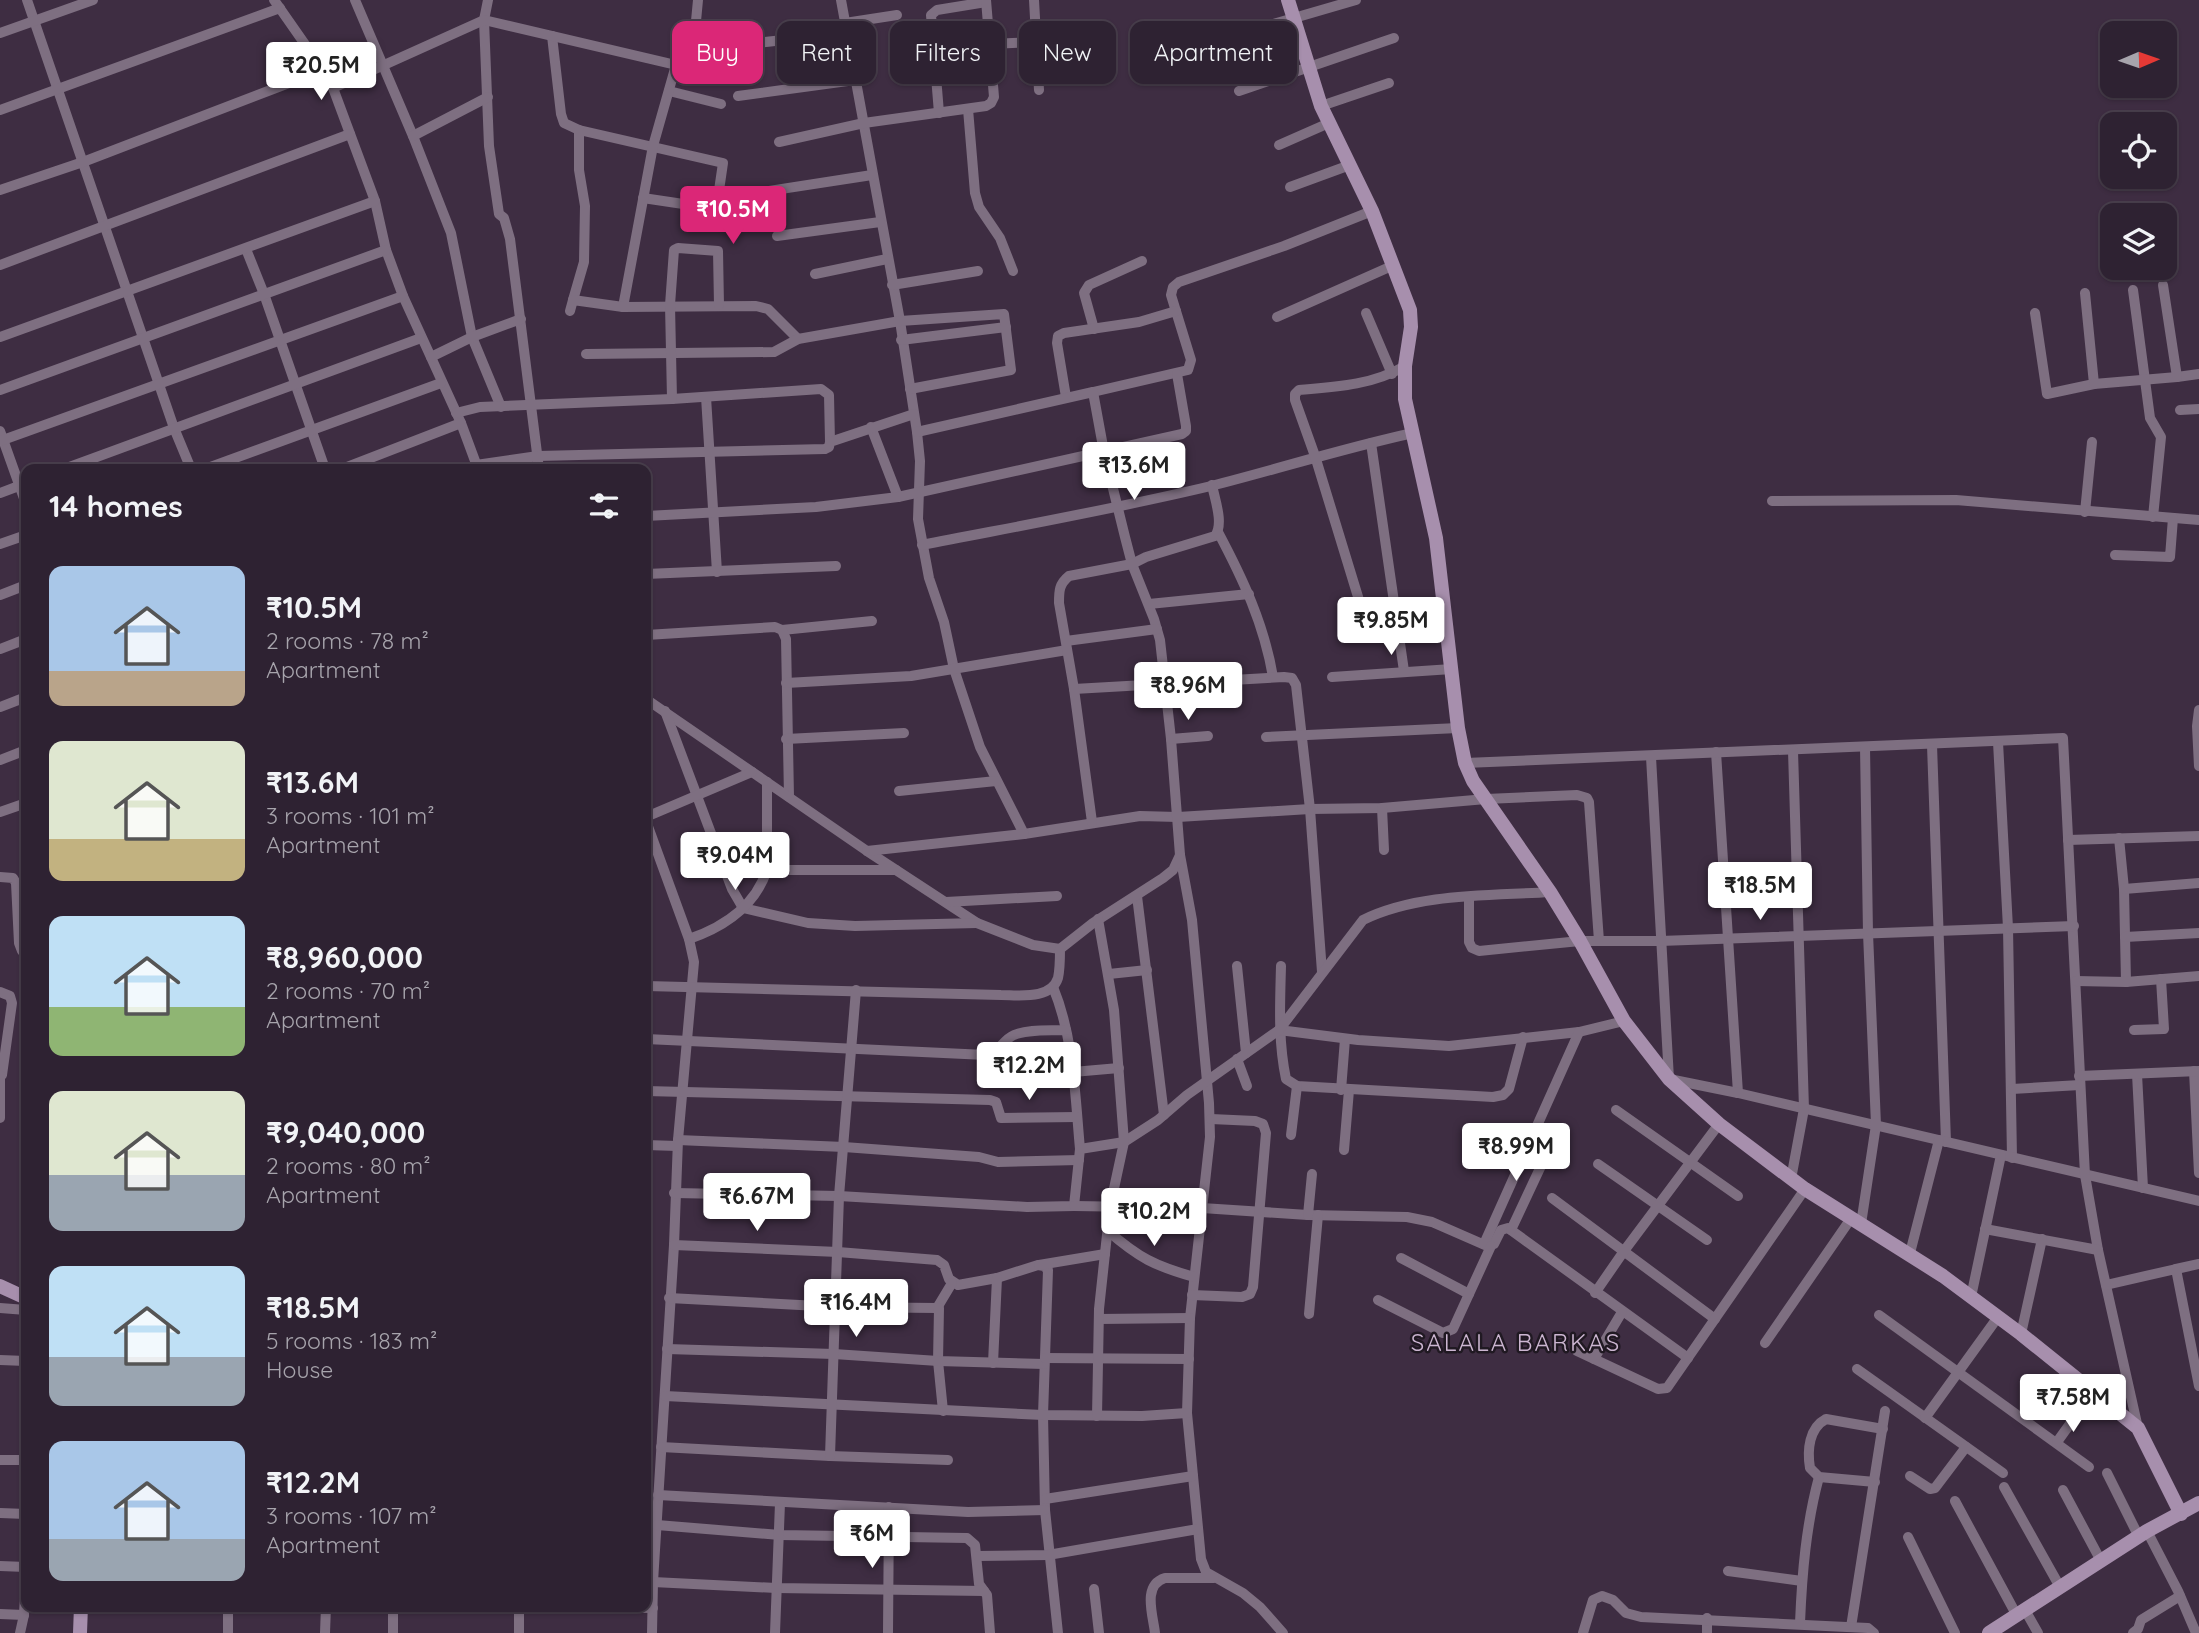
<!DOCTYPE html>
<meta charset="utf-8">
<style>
:root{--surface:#2e2232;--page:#3a2f3e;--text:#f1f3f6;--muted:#a7a4ac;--line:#493f4d;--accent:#db2777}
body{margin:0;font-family:Quicksand,sans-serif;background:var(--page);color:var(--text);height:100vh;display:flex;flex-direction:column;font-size:26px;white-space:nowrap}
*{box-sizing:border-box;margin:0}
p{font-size:23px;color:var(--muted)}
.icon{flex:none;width:38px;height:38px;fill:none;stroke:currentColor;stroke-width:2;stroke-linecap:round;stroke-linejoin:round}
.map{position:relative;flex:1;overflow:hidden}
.drawer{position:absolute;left:21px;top:464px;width:630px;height:1148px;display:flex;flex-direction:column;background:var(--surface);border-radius:14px;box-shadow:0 2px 5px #0004,0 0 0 2px var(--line)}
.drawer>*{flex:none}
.top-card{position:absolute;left:672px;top:21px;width:665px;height:63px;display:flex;gap:14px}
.needle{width:46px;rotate:88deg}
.buttons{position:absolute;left:2100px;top:21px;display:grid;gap:14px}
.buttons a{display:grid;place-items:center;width:77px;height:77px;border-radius:14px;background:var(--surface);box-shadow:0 2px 5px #0004,0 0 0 2px var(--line);font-size:35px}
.price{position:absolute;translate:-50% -60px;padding:0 16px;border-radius:7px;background:#fff;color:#222;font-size:23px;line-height:46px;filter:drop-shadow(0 2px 4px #0008)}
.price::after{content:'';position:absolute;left:50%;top:42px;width:21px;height:16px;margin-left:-10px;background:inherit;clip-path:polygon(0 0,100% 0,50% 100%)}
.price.on{background:var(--accent);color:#fff}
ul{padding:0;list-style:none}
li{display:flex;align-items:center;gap:21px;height:175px;padding:0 28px}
li span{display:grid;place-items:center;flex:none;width:196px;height:140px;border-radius:14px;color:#555}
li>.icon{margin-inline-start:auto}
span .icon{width:84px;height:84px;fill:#fffc;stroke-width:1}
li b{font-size:30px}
h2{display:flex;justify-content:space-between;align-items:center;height:84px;padding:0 28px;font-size:30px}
.chip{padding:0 24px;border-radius:14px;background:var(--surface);box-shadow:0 2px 5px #0004,0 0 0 2px var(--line);font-size:24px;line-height:63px}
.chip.on{background:var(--accent);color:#fff}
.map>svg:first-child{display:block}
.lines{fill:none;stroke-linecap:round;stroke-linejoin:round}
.street{stroke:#7e6f81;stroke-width:10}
.secondary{stroke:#a78fad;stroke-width:14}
.labels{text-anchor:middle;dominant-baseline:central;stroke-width:5;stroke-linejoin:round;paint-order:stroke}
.neighbourhood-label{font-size:24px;letter-spacing:2px;fill:#ccb6d1;stroke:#201922}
</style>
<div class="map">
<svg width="2199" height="1633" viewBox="0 0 2199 1633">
<rect width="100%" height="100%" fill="#3e2d42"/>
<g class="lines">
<!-- street -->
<g class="street">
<polyline points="27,0 174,428 191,469"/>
<polyline points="274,0 323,70 333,88 375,201 386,250 403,296 461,423 478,469"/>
<polyline points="355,0 413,136 451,233 472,337 501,407"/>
<polyline points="488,0 484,20 489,146 499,214 504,218 510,239 539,469"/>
<polyline points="841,0 900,321 917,432 920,461 918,519 929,578 944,622 954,669 980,747 1024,834 1140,816 1178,817 1310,809 1382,808 1486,799 1577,795 1587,798 1589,802 1599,941"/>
<polyline points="1034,0 1039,90"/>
<polyline points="845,23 897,15"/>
<polyline points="0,33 93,0"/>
<polyline points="552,36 561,114 564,123 579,130 723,163 717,204 710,208 643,198"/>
<polyline points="1222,39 1356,0"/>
<polyline points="991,44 1035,42"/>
<polyline points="693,50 847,33"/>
<polyline points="333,88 484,20 676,65 690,66 692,63 698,0"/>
<polyline points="669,91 721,104"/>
<polyline points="1239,91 1394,38"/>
<polyline points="738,96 855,80"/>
<polyline points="1321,106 1389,83"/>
<polyline points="968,109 975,193 979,207 1000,238 1013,271"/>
<polyline points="0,110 280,8"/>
<polyline points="939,113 931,15 937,10 986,2"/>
<polyline points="413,136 488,97"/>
<polyline points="779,142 864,123 986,106 991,103 994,97 986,0"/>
<polyline points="1279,145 1329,123"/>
<polyline points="1290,187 1350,165"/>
<polyline points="0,190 83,162 323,70"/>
<polyline points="743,195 872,175"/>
<polyline points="777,236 880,222"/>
<polyline points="246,249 264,294 325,469"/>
<polyline points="0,265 350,134"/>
<polyline points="815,274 887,259"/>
<polyline points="892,285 978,271"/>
<polyline points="2133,290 2150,418 2161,437 2153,517"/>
<polyline points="573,300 584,262 585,206 579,170 579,130"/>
<polyline points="623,307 653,146 676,65"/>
<polyline points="570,311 573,300 623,307 756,306 768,309 798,339"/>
<polyline points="1366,313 1392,374"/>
<polyline points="2035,313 2047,394 2094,384 2085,293"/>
<polyline points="1277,317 1394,265"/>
<polyline points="1094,329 1084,293 1089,285 1142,261"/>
<polyline points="0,337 375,201"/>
<polyline points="901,340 1006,327"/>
<polyline points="586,354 774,352 798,339 900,321 1004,314 1011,370 910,389"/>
<polyline points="431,357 472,337 521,319"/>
<polyline points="2177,377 2199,374"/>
<polyline points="2094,384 2177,377 2163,285"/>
<polyline points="0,390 386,250"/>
<polyline points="1093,392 1188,370 1191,360 1171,295 1173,287 1179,282 1284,246 1372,211"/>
<polyline points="706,397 717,572"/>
<polyline points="1066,397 1057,343 1058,336 1064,333 1139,322 1176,311"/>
<polyline points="672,399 821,389 829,395 830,442"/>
<polyline points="2180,410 2199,409"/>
<polyline points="456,413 480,407 672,399 670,305 674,250 678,248 718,251 719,305"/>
<polyline points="871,427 898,497"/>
<polyline points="0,431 26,504"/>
<polyline points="917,432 1093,392 1104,452 1125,537 1132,564 1154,619 1160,640 1171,739 1180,855 1192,920 1209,1103 1210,1137 1190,1318 1187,1413 1201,1559 1206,1572 1243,1593 1260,1607 1283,1633"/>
<polyline points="0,441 403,296"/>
<polyline points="1371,443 1404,671"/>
<polyline points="476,465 538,456 825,449 829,447 830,442 914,414"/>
<polyline points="64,469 421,338"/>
<polyline points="205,469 441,383"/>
<polyline points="342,469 461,423"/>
<polyline points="0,493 24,484"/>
<polyline points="1772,501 1956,500 2199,520"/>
<polyline points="2085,512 2092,442"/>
<polyline points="646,516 816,507 898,497 1182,434 1186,431 1186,426 1177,374"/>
<path d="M1218,532C1243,579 1264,624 1273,677"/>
<polyline points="0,544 26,535"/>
<path d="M922,545C1019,526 1115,509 1211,486C1278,469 1344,448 1413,433"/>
<polyline points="2115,555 2170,557 2173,518"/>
<polyline points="646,574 836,566"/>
<polyline points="0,595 26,585"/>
<path d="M1359,600L1315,456L1295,400V394L1299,390C1336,387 1373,385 1405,366"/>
<polyline points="1149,604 1249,594"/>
<polyline points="782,630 872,621"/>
<polyline points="646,635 775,627 782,630 786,639 789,797"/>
<polyline points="1066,641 1157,629"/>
<polyline points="0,649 26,639"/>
<polyline points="1332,677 1452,669"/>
<polyline points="786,683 911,676 1067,650"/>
<polyline points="1074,689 1284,677 1292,678 1296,685 1310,809 1322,972"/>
<polyline points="646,699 867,851 977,923 1033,945 1060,949"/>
<polyline points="0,707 26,697"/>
<polyline points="2199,710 2197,726 2199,766"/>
<polyline points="665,711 732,889 743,908 808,923 855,926 977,923"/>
<polyline points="1266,737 1458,728"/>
<polyline points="786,739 904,733"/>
<polyline points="1171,739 1208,736"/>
<polyline points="1998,742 2008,928 2012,1158"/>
<polyline points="1932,745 1946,1142"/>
<polyline points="1716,752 1738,1093"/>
<polyline points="1651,757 1669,1079 1738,1093 2199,1201"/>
<polyline points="0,760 26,750"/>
<polyline points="1465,763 2063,738 2085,1175 2098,1250 2138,1428"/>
<polyline points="899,791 996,781"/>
<polyline points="1382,808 1384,850"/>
<polyline points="0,812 26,803"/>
<polyline points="646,817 752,772"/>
<polyline points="646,821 689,939 694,962 678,1140 674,1245 653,1582 652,1633"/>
<path d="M1092,822L1074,689L1059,603C1059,591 1059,584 1069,576L1132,564L1146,557L1215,536C1224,524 1215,500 1212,485"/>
<polyline points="2119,838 2124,889 2126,982"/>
<polyline points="2068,840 2199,836"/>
<polyline points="867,851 1024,834"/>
<polyline points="767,870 896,870"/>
<polyline points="0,877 13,878 16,883 19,943 22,951 26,953"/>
<polyline points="2124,889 2199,883"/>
<polyline points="1137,896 1164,1115"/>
<polyline points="1469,897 1469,942 1472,948 1479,951 1580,941 1660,941 2074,926"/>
<polyline points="946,902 1057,896"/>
<polyline points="2125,937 2199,933"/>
<path d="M689,939C724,927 755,906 767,870V782"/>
<polyline points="1237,966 1246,1053"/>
<path d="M1281,966C1280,1004 1278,1041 1286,1079L1297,1086L1493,1097L1503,1095L1509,1089L1523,1037"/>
<polyline points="1109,974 1147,970"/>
<polyline points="2076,981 2126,982 2199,976"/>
<path d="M646,986L1001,995C1019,995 1051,1000 1058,978C1060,969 1060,958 1060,949L1093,923L1163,878L1173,870L1180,855"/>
<path d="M1053,987C1074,1038 1075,1095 1080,1149"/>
<polyline points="0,992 10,996 12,1003 2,1075"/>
<polyline points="1279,1030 1358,1040 1449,1046 1579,1032 1624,1021"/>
<polyline points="2134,1030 2164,1029 2161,979"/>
<path d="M646,1039L986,1055C1000,1053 1002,1040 1014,1035C1029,1029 1050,1031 1066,1030"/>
<polyline points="1237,1059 1247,1086"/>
<polyline points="2194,1071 2199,1173"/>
<polyline points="1073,1072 1119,1068"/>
<polyline points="2137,1074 2143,1188"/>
<polyline points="0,1075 0,1118"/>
<polyline points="2079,1076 2199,1071"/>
<polyline points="2012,1089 2080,1085"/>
<polyline points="1341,1090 1345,1039"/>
<polyline points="646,1091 990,1100 996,1102 1001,1118 1077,1117"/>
<polyline points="1616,1110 1738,1196"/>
<polyline points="1291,1135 1297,1086"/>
<polyline points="678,1140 844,1147 979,1157 998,1162 1079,1160"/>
<polyline points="646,1145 677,1146"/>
<polyline points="1344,1150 1349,1090"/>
<polyline points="1598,1164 1707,1240"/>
<polyline points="1791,1179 1804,1109 1793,751"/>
<path d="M674,1193L839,1196L1027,1207L1074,1206L1080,1149L1124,1142L1158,1120L1187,1095L1279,1030L1363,920C1418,893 1489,896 1550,892"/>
<polyline points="1552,1198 1715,1319"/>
<polyline points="1074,1206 1202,1208 1308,1215 1407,1217 1432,1222 1487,1246 1494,1244 1501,1230 1508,1228 1688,1358"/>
<polyline points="1308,1215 1312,1174"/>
<polyline points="1861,1224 1876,1125 1868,933 1865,747"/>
<polyline points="1985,1229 2098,1250"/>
<polyline points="1511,1230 1549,1149"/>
<path d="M1108,1231C1139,1258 1155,1266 1194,1277"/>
<polyline points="1484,1244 1579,1032"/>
<polyline points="674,1245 838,1252 937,1260 944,1265 949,1279 958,1285 997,1278 1038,1265 1044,1266 1048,1270 1043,1415 1045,1510 1058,1633"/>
<polyline points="1910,1253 1939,1140"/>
<polyline points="1401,1258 1469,1294"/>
<polyline points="1039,1265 1105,1254"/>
<polyline points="2176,1269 2199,1264"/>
<polyline points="2106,1285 2176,1269 2199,1386"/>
<polyline points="1595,1293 1624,1251 1719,1124"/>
<polyline points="1192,1295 1242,1297 1250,1294 1253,1287 1266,1133 1263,1124 1255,1121 1211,1119"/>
<polyline points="1971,1297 2001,1155"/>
<polyline points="669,1298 837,1307 937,1308 952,1283"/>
<polyline points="1378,1300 1443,1333 1453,1329 1491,1246"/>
<polyline points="0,1308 26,1310"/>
<polyline points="939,1308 938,1361 943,1411"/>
<polyline points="1309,1314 1318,1215"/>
<polyline points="1879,1315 2089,1467"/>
<polyline points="1099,1319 1190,1318"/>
<polyline points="2021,1334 2042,1239"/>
<polyline points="1765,1343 1852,1217"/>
<polyline points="667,1349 834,1354 938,1361 1044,1364"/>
<polyline points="1577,1351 1658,1389 1667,1388 1805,1189"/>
<polyline points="1045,1358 1189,1359"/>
<polyline points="1594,1359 1622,1312"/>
<polyline points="0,1360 26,1361"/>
<polyline points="993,1363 997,1278"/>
<polyline points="1857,1369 2003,1473"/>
<polyline points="665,1396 1043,1415 1142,1416 1187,1413"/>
<polyline points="1097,1416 1099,1309 1110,1207 1124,1142 1114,1010 1098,919"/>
<polyline points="1925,1418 1998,1317"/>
<polyline points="2057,1442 2093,1392"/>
<polyline points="661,1447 830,1456 948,1460"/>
<polyline points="830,1456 839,1196 856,990"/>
<polyline points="0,1460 26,1460"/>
<polyline points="2107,1473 2139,1537"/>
<polyline points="1910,1476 1930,1489 1935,1488 1966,1447"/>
<path d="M1875,1482L1819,1477L1810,1468C1807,1450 1809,1428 1826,1419L1883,1429"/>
<polyline points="2004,1487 2060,1587"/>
<polyline points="2063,1490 2101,1561"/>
<polyline points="658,1495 968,1512 1045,1510"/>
<polyline points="1045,1499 1193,1476"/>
<polyline points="1955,1501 2016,1614"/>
<polyline points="0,1513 26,1514"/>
<polyline points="657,1525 780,1535 967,1538 975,1545 979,1584 987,1595 990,1633"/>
<polyline points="2147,1531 2178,1591 2196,1633"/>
<polyline points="1908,1537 1955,1633"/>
<polyline points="978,1556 1048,1555 1198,1529"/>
<polyline points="0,1566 26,1567"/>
<polyline points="1728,1571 1802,1581"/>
<polyline points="653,1582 776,1588 984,1591"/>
<polyline points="1094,1589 1099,1633"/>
<polyline points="393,1606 393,1633"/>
<polyline points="533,1606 653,1608"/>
<polyline points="2025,1610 2038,1633"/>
<polyline points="0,1614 24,1615"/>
<polyline points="1707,1618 1707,1633"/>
<path d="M1800,1623C1802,1574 1806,1525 1819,1477"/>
<polyline points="1851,1627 1885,1411"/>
<polyline points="20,1633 24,1615 26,1571"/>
<polyline points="228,1633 228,1606"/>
<polyline points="325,1633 326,1606"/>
<polyline points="519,1633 519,1606"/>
<polyline points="775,1633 780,1503"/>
<polyline points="888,1633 889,1507"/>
<path d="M1155,1633C1153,1615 1142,1585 1165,1578H1214"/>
<polyline points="1583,1633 1593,1600 1602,1596 1613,1600 1626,1613 1641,1617 1868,1628 1874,1633"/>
<polyline points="2133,1633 2138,1629 2141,1620 2180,1596"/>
</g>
<!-- secondary -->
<g class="secondary">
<polyline points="1288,0 1321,106 1372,211 1410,310 1411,327 1405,366 1405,399 1436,538 1458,728 1465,763 1473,781 1550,892 1580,941 1624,1021 1669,1079 1719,1124 1805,1189 1943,1276 2021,1334 2138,1428 2181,1514"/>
<polyline points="0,1286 26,1298"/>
<polyline points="80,1633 81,1606"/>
<polyline points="1989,1633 2147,1531 2199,1503"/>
</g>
</g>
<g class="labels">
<!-- neighbourhood labels -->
<g class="neighbourhood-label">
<text x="1516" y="1342">SALALA BARKAS</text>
</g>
</g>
</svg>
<div class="buttons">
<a><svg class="needle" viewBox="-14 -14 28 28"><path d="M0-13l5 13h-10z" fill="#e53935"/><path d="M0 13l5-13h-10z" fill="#a7a4ac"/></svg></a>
<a><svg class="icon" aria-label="locate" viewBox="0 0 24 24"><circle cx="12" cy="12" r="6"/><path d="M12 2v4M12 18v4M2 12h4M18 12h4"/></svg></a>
<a><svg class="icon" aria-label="layers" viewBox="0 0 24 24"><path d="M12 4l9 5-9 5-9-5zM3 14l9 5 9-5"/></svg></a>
</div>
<b class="price" style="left:321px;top:102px">₹20.5M</b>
<b class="price on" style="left:733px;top:246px">₹10.5M</b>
<b class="price" style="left:1134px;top:502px">₹13.6M</b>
<b class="price" style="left:1391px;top:657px">₹9.85M</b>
<b class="price" style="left:1188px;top:722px">₹8.96M</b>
<b class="price" style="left:735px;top:892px">₹9.04M</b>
<b class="price" style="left:1760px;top:922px">₹18.5M</b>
<b class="price" style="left:1029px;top:1102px">₹12.2M</b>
<b class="price" style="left:1516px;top:1183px">₹8.99M</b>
<b class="price" style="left:757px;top:1233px">₹6.67M</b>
<b class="price" style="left:1154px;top:1248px">₹10.2M</b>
<b class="price" style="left:856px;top:1339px">₹16.4M</b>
<b class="price" style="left:2073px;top:1434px">₹7.58M</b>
<b class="price" style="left:872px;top:1570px">₹6M</b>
<div class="top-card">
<a class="chip on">Buy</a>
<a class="chip">Rent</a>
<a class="chip">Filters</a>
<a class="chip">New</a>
<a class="chip">Apartment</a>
</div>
<section class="drawer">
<h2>14 homes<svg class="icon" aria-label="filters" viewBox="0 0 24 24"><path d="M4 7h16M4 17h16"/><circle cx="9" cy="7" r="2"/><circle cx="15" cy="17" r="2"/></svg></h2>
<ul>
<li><span style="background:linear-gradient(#a9c7e8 75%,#b9a48a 0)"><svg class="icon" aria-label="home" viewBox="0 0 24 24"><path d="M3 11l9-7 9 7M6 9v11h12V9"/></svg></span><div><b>₹10.5M</b><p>2 rooms · 78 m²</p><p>Apartment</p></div></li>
<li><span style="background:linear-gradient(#dfe7d0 70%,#c2b280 0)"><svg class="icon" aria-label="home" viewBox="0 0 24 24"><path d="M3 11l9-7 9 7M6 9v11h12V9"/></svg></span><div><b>₹13.6M</b><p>3 rooms · 101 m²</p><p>Apartment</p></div></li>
<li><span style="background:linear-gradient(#bfe0f5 65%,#8fb573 0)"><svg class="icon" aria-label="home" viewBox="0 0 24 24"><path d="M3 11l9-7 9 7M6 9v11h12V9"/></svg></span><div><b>₹8,960,000</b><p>2 rooms · 70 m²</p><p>Apartment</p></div></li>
<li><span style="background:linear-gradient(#dfe7d0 60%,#9aa5b1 0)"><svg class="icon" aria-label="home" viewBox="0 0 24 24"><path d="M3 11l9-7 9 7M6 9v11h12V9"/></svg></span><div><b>₹9,040,000</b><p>2 rooms · 80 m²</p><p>Apartment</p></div></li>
<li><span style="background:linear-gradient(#bfe0f5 65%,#9aa5b1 0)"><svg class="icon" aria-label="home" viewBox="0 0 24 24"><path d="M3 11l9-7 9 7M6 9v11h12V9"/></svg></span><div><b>₹18.5M</b><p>5 rooms · 183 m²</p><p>House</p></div></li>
<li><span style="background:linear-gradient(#a9c7e8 70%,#9aa5b1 0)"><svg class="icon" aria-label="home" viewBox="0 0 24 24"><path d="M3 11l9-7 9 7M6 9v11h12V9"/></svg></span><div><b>₹12.2M</b><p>3 rooms · 107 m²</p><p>Apartment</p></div></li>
</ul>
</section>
</div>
